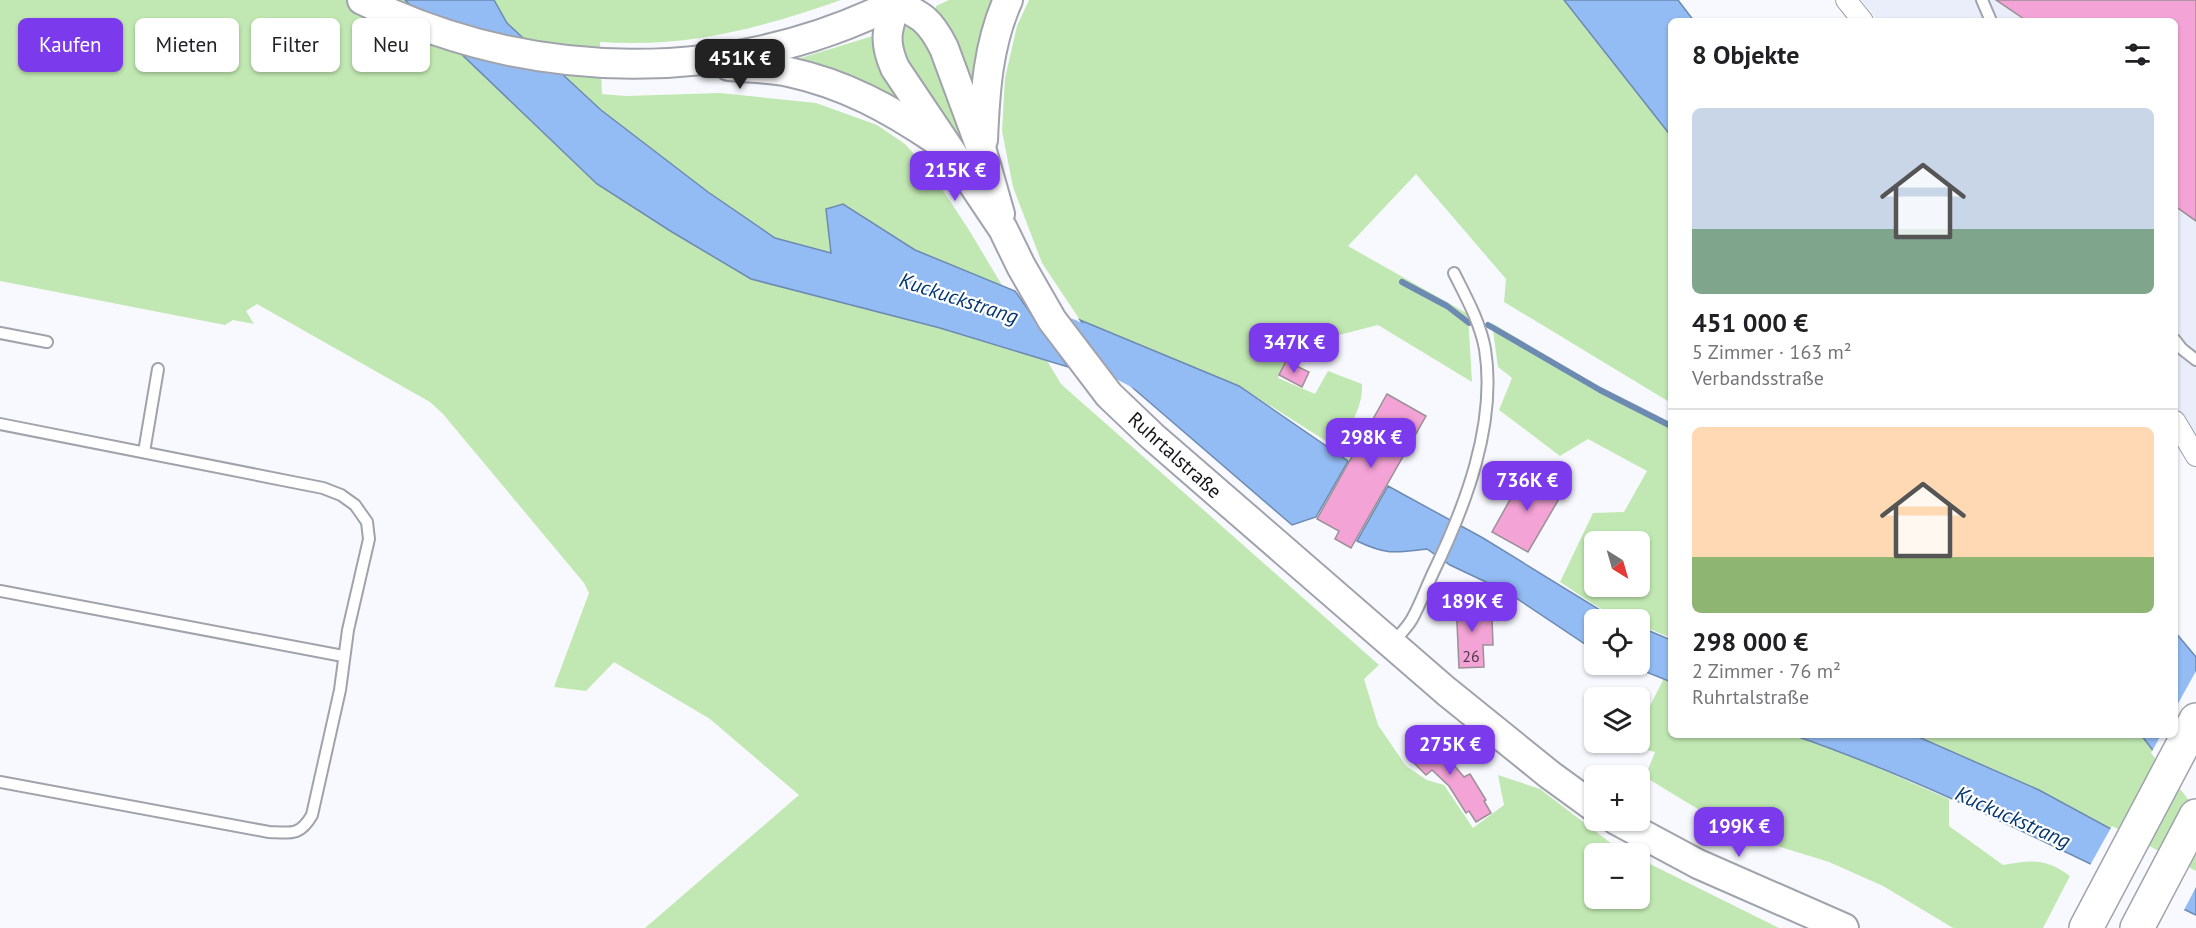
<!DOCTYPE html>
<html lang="de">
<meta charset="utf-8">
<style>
:root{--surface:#fff;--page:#f2f2f2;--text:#202124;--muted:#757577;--line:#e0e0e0;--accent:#7c3aed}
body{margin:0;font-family:"PT Sans",sans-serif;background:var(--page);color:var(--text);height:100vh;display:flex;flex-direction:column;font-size:22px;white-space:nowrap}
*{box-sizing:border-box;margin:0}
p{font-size:20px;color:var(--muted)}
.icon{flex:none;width:33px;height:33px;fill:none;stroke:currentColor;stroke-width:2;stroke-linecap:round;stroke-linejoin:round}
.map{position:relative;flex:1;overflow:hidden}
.side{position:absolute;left:1668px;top:18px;width:510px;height:720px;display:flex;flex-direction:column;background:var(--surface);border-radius:9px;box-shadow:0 2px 4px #0004}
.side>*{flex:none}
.banner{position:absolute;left:18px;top:18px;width:570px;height:54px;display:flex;gap:12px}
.needle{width:39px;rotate:143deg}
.controls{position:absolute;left:1584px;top:531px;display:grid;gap:12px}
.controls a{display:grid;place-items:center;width:66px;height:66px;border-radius:9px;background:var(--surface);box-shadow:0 2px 4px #0004;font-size:30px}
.price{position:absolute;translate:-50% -51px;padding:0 14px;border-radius:12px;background:var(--accent);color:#fff;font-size:20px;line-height:39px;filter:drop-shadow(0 2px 3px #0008)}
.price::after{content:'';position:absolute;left:50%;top:36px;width:18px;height:14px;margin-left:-9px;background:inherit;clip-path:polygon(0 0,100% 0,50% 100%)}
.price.current{background:#222;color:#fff}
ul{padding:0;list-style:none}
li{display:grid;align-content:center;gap:12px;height:318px;padding:0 24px}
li+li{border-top:2px solid var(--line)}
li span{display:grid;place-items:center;height:186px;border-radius:9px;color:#555}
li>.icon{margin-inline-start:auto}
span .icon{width:108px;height:108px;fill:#fffc;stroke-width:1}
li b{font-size:26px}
h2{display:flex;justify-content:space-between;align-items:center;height:72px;padding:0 24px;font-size:26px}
.pill{padding:0 21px;border-radius:9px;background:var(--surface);box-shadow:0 2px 4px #0004;font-size:21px;line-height:54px}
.pill.current{background:var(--accent);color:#fff}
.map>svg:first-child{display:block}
.built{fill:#eaeefa}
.green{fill:#c1e8b2;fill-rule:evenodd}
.water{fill:#93bcf4;stroke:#6d8ab2;stroke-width:1.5}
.pier{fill:#f8f9fe}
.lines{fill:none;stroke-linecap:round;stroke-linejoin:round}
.stream{stroke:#6d8ab2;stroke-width:6}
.river{stroke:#93bcf4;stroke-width:34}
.building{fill:#f4a3d6;stroke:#999195;stroke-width:1.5}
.service-casing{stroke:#a0a3ab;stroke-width:14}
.minor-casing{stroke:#a0a3ab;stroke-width:22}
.secondary-casing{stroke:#a0a3ab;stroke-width:32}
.motorway-casing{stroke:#a0a3ab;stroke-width:36}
.service{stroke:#fff;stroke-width:10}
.minor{stroke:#fff;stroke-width:20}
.secondary{stroke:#fff;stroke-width:28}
.motorway{stroke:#fff;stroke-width:33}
.labels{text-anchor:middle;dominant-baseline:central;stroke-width:4.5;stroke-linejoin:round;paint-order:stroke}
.number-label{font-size:16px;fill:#4d3948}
.street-label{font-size:20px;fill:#151618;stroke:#fff}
.water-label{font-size:21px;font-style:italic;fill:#033673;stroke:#fff}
</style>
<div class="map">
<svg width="2196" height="928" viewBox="0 0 2196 928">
<rect width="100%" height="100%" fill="#f8f9fe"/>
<!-- built -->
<polygon class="built" points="1861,0 2196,0 2196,438 2175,404 2175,21 1879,21"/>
<!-- green -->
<g class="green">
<path d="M0,0H841C757,29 689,48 600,42L602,94L626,96L720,93L816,103L877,125L905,144L932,174L969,230L1061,384L1379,665L1364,679L1378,725L1406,766L1427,780L1444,785L1473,828L1504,805L1498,775L1540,789L1616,847L1629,853L1594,854V898H1640V859L1779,928H645L799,795L710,719L614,662L586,691L554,687L589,593L584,583L443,414L430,402L257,304L246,311L254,324L233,320L225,325L0,281Z"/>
<polygon points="949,0 1000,0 978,96 936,11 936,6"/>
<path d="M1029,0H1564L1671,136V403L1504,302L1506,279L1416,174L1348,246L1468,314L1472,382L1378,325L1292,347L1278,378L1315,394L1328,371L1362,384C1363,408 1349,428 1337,448L1239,386L1080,320L1042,263L1013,187L1002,131L1005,78L1017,26Z"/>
<polygon points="910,23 924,29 970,154 912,82 896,32 902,25"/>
<polygon points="876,35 910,106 794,60"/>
<path d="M1492,323L1671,429V638L1640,625V620C1610,620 1584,597 1560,582L1593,513L1624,512L1647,471L1588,439L1560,456L1499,410L1512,378L1498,367ZM1594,542H1640V586H1594Z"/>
<path d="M1664,678L1671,682V735H1793L1842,752L1949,799V826L2003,865C2033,860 2045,858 2070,876L2043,928H1953L1883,886L1829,862L1739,834L1645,777L1655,752L1629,746L1631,743L1640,742V726Z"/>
<polygon points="1914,735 2141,735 2196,806 2196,875 2039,790"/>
</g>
<!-- water -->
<g class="water">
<polygon points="405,0 494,0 507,23 601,110 708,192 775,238 831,253 826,209 843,204 915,250 1015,291 1068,367 940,328 751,279 672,232 597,184"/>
<polygon points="1564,0 1678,0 1694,21 1671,21 1671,136"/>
<polygon points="1080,320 1239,386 1348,461 1316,517 1292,525 1133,388 1106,358"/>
<path d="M1388,486L1483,538L1608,615L1620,619L1594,620V650L1507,592L1450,565L1427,549C1395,553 1386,555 1357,541Z"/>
<polygon points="1640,627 1671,640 1671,682 1629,665 1640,664"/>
<polygon points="2175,632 2196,657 2196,806 2141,735 2175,735"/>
<path d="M1793,735H1914L2039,790L2196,875V915C2064,852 1932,783 1793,735Z"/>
</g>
<!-- pier -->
<g class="pier">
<polygon points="2196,671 2196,809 2151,753 2161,735 2175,735 2175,709"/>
<polygon points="2112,826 2196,871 2196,887 2183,912 2089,867"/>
</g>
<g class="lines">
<!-- stream -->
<g class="stream">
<polyline points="1402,282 1447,306 1469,323"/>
<polyline points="1488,325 1600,390 1671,426"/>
</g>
<!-- river -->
<polyline class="river" points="1047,328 1070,336 1145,375"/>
</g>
<!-- building -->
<g class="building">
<polygon points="1996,0 2196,0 2196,221 2175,206 2175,21 2027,21"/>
<polygon points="1286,361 1309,372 1302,387 1279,375"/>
<polygon points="1387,394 1426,416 1351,548 1335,539 1339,531 1317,519"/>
<polygon points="1526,471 1563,492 1528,552 1492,532"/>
<polygon points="1481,599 1482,619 1492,618 1493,645 1483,645 1484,667 1459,668 1456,600"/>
<polygon points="1431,732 1445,746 1441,750 1464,777 1470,774 1486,800 1484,801 1491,813 1476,822 1469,811 1466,813 1449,786 1432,770 1426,775 1407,756"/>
</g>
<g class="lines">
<defs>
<g id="service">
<polyline points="1982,0 1991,21"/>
<polyline points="0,333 47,342"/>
<polyline points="2175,340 2182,349 2196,360"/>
<path d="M0,424L323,488L341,495L355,505L367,522L369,539L348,630L340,690L312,815C300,836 291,833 269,832L0,782"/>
<polyline points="144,452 158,369"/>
<polyline points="0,591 343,656"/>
<path d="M1392,644C1398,636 1407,628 1412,619C1420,605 1426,588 1433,573C1465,507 1497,424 1485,349C1480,322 1466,297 1454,273"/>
</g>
<g id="minor">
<polyline points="1846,0 1863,21"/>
<polyline points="2175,421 2196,456"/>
</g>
<g id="secondary">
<path d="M362,0C531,83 732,87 901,0"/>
<path d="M896,3C887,30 883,41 895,68L1003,229L1021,266L1052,320L1109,395L1152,436L1446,691L1550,775L1594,807"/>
<path d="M896,3C922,16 930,20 944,48L982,151L1000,214"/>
<path d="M729,66C749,68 770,68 789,72C845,84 890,109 936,140"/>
<path d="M983,140C985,92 988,44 1008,0"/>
<polyline points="1616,820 1698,864 1844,928"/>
</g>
<g id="motorway">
<polyline points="2086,928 2196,720"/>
<polyline points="2137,928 2196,816"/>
</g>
</defs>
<!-- service casing -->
<use href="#service" class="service-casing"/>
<!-- minor casing -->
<use href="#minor" class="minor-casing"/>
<!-- secondary casing -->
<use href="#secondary" class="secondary-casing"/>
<!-- motorway casing -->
<use href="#motorway" class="motorway-casing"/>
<!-- service -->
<use href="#service" class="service"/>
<!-- minor -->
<use href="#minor" class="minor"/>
<!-- secondary -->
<use href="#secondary" class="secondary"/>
<!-- motorway -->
<use href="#motorway" class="motorway"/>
</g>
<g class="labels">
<!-- number labels -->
<g class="number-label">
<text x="1471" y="656">26</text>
</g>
<!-- street labels -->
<g class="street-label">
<text transform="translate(1175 455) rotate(42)">Ruhrtalstraße</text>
</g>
<!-- water labels -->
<g class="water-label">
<text transform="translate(959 298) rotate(18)">Kuckuckstrang</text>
<text transform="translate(2013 817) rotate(24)">Kuckuckstrang</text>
</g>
</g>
</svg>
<div class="controls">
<a><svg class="needle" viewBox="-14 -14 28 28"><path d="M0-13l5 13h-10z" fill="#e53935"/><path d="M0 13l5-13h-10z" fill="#757577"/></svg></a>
<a><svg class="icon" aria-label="locate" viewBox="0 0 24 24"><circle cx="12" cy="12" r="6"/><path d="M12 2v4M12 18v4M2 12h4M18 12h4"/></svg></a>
<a><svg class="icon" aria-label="layers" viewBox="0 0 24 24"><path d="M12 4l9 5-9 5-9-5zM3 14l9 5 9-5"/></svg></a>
<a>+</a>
<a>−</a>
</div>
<b class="price current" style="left:740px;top:90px">451K €</b>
<b class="price" style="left:955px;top:202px">215K €</b>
<b class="price" style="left:1294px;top:374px">347K €</b>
<b class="price" style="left:1371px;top:469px">298K €</b>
<b class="price" style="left:1527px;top:512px">736K €</b>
<b class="price" style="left:1472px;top:633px">189K €</b>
<b class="price" style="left:1450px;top:776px">275K €</b>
<b class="price" style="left:1739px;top:858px">199K €</b>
<div class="banner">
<a class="pill current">Kaufen</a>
<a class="pill">Mieten</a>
<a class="pill">Filter</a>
<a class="pill">Neu</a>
</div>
<section class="side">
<h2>8 Objekte<svg class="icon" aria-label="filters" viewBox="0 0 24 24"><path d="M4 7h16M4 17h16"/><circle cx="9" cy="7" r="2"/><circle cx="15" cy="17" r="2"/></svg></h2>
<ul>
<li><span style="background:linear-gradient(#c9d6e8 65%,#7fa58c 0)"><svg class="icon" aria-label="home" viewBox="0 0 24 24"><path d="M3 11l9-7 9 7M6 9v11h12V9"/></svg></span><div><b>451 000 €</b><p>5 Zimmer · 163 m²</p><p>Verbandsstraße</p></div></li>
<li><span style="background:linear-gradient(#ffd9b3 70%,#8fb573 0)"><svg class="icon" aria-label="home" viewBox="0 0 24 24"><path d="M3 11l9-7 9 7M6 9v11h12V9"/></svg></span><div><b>298 000 €</b><p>2 Zimmer · 76 m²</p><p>Ruhrtalstraße</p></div></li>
</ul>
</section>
</div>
